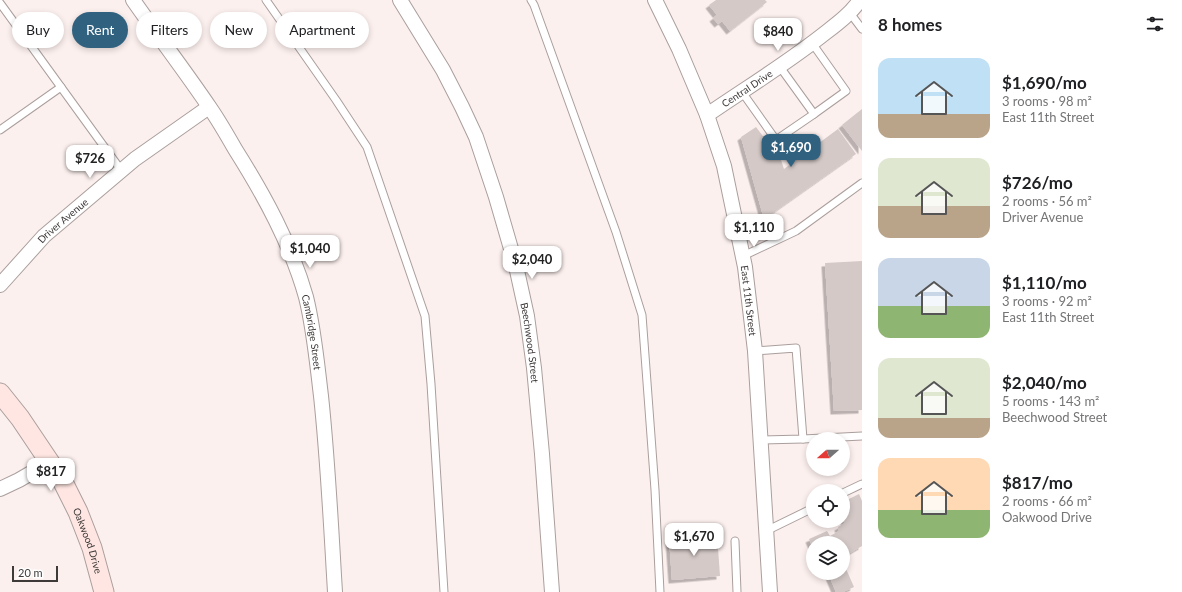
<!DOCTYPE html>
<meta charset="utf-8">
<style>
:root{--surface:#fff;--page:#f2f2f2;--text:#202124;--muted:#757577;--accent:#30617f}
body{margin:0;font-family:Lato,sans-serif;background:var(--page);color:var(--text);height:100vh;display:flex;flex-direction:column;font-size:15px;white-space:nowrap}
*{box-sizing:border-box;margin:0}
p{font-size:13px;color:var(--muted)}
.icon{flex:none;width:22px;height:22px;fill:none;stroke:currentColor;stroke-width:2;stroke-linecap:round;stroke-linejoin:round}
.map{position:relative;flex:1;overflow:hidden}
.sheet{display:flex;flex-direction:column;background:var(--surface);width:320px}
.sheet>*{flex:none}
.hud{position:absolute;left:12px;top:12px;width:380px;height:36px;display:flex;gap:8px}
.needle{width:26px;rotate:249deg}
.buttons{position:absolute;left:806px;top:432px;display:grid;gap:8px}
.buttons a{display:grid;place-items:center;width:44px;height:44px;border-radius:50%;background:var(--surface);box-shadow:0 2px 6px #0003;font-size:20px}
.scale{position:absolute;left:12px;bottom:10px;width:46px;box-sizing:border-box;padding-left:4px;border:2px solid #3e3a39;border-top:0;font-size:11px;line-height:14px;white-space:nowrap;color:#3e3a39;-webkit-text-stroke:3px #fff;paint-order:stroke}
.price{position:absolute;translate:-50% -34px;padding:0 9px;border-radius:8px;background:#fff;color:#222;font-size:13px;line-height:26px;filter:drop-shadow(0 1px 2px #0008)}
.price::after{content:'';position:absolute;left:50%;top:24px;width:12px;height:9px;margin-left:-6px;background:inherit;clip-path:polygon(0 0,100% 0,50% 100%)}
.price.on{background:var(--accent);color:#fff}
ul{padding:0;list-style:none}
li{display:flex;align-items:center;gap:12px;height:100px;padding:0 16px}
li span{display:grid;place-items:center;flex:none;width:112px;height:80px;border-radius:12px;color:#555}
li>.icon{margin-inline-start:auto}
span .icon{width:48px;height:48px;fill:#fffc;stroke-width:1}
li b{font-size:17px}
h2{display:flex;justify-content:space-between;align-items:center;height:48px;padding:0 16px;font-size:17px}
.pill{padding:0 14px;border-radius:18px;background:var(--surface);box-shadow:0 2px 6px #0003;font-size:14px;line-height:36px}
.pill.on{background:var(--accent);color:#fff}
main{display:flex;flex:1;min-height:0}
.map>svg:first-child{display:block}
.building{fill:#d4c9c7;filter:url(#shadow)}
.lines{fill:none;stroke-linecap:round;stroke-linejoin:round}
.lane-casing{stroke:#aa9f9d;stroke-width:9}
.street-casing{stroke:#aa9f9d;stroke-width:16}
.secondary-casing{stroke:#aa9f9d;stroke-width:21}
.lane{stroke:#fff;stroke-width:7}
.street{stroke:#fff;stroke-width:14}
.secondary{stroke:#ffe6e2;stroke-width:19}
.labels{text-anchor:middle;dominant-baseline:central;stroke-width:4;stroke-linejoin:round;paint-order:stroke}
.street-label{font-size:10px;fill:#3e3a39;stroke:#fff}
</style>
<main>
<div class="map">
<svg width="862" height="592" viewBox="0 0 862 592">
<defs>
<filter id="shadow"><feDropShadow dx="-3.5" dy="3.5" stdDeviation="0" flood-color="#0004"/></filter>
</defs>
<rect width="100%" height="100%" fill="#fcf0ee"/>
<!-- building -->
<g class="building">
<polygon points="716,0 765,0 767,2 730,31 722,21 718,24 713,18 717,15 709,5"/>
<polygon points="862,109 862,151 842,125"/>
<polygon points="756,127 771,147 777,148 784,169 838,129 856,154 764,219 741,137"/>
<polygon points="862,261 862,410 834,411 825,263"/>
<polygon points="859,494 862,501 862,546 843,557 843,543 813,543 813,548 809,539 827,531 830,536 839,531 838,527 845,523 843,518 843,502"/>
<polygon points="717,534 720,576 672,580 669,538"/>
<polygon points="843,562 854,587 843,592 836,592 828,573 843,573"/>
</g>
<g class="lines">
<defs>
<g id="lane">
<polyline points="266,0 336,100 367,147 425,316 431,384 444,592"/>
<polyline points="531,0 534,5 616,232 642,315 655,490 660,592"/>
<polyline points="0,3 121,170"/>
<polyline points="850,13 862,29"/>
<polyline points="780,67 814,114 846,91 812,43"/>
<polyline points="742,92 776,140 814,114"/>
<polyline points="0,130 61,87"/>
<polyline points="743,256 796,231 862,183"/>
<polyline points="755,351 796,348 803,439 761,440"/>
<polyline points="803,439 862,436"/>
<polyline points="843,493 862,484"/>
<polyline points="766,531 813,508"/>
<polyline points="735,541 737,592"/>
</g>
<g id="street">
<path id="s1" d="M133,0C158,36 185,71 210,108C219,121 227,135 235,149C264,195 291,244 306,297C314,329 317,363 321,396C328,461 331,526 335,592"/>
<path id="s2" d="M400,0L443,70L462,107L476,137L496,197L516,266L527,316L534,368L542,454L552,592"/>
<path id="s3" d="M655,0L679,49L707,115L724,166L745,267L755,351L770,592"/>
<path id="s4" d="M707,115C745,89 784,65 820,37C834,26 850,15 860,0"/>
<path id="s5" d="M0,285L44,236L135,159L209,107"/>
<polyline points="0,489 19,480 50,462"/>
</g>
<g id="secondary">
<path id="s6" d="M0,393L20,418L63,482L78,512L92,548L104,592"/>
</g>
</defs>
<!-- lane casing -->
<use href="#lane" class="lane-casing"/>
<!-- street casing -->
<use href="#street" class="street-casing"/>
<!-- secondary casing -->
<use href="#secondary" class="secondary-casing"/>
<!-- lane -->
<use href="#lane" class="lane"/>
<!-- street -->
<use href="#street" class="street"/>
<!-- secondary -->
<use href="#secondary" class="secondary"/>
</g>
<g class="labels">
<!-- street labels -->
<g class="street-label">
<text stroke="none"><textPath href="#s4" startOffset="48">Central Drive</textPath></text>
<text stroke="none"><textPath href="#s5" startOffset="90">Driver Avenue</textPath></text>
<text stroke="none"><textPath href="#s3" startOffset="317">East 11th Street</textPath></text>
<text stroke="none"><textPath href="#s1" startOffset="381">Cambridge Street</textPath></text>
<text stroke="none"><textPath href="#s2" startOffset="370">Beechwood Street</textPath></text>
<text stroke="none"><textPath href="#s6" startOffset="173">Oakwood Drive</textPath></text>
</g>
</g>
</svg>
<div class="buttons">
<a><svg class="needle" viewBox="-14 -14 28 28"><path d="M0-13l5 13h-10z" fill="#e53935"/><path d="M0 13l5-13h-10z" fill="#757577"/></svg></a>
<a><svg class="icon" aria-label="locate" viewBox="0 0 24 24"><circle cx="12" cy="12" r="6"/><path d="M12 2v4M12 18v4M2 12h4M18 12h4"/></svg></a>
<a><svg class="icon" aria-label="layers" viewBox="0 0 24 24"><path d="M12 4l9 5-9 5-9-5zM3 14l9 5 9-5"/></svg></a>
</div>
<div class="scale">20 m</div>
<b class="price" style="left:778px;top:52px">$840</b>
<b class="price on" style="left:791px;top:168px">$1,690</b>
<b class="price" style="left:90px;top:179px">$726</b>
<b class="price" style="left:754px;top:248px">$1,110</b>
<b class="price" style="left:310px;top:269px">$1,040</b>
<b class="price" style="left:532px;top:280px">$2,040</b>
<b class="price" style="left:51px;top:492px">$817</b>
<b class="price" style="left:694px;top:557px">$1,670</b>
<div class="hud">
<a class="pill">Buy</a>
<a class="pill on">Rent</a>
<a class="pill">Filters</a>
<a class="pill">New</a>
<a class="pill">Apartment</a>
</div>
</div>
<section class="sheet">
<h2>8 homes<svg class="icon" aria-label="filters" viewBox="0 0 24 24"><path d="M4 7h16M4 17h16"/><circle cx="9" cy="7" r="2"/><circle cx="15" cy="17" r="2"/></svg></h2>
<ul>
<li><span style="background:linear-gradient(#bfe0f5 70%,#b9a48a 0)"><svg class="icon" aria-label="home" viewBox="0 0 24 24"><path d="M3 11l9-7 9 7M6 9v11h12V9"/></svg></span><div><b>$1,690/mo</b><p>3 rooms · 98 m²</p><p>East 11th Street</p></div></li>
<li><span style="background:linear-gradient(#dfe7d0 60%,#b9a48a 0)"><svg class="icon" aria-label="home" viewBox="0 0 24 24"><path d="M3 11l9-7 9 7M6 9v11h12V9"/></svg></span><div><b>$726/mo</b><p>2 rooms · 56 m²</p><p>Driver Avenue</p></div></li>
<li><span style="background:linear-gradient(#c9d6e8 60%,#8fb573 0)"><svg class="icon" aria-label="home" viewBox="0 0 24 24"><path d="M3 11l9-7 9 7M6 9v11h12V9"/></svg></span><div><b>$1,110/mo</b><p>3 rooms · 92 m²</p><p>East 11th Street</p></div></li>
<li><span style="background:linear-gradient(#dfe7d0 75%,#b9a48a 0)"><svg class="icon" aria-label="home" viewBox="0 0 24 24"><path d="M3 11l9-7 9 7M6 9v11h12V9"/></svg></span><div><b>$2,040/mo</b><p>5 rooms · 143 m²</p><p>Beechwood Street</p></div></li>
<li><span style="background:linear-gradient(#ffd9b3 65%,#8fb573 0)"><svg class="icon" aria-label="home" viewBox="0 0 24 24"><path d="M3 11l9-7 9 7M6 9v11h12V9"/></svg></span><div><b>$817/mo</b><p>2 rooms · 66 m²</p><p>Oakwood Drive</p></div></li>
</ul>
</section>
</main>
